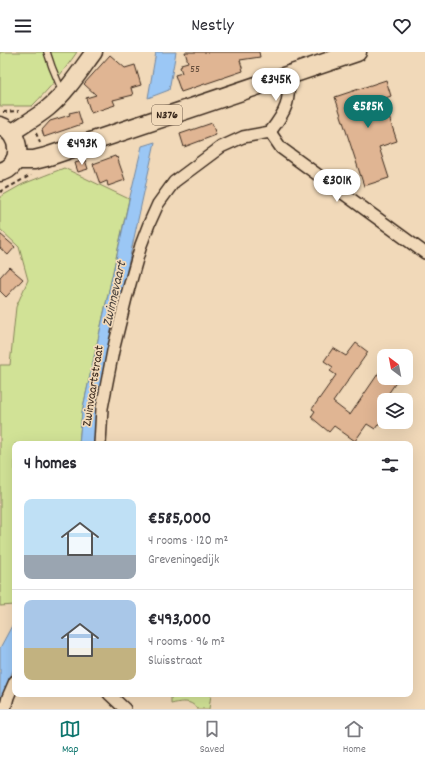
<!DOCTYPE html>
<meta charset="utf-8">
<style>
:root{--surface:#fff;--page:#f7f7f7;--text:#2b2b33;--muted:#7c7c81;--line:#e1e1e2;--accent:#0f766e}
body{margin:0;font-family:Dekko,sans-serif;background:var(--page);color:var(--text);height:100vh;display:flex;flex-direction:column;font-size:15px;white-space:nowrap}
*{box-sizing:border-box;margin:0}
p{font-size:13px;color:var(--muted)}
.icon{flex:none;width:22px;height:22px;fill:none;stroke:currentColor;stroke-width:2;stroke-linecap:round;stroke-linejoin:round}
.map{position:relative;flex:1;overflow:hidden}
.panel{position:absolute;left:12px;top:389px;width:401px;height:256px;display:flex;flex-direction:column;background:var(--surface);border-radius:8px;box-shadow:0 4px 16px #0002}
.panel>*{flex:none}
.needle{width:26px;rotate:328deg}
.controls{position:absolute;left:377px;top:297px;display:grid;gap:8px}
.controls a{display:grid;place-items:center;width:36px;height:36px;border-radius:8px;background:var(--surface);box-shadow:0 4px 16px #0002;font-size:20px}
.price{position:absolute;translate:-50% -34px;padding:0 9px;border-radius:14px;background:#fff;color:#222;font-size:13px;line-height:26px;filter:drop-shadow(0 1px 2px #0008)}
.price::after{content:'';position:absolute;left:50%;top:24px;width:12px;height:9px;margin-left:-6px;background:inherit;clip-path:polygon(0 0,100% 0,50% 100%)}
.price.on{background:var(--accent);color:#fff}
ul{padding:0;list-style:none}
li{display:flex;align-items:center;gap:12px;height:100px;padding:0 12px}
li+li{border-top:1px solid var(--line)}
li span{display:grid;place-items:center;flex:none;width:112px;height:80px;border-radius:8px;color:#555}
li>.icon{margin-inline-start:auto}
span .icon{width:48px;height:48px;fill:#fffc;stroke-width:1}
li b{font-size:17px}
h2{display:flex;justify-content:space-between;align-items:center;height:48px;padding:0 12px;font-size:17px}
header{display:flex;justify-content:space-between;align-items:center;height:52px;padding:0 12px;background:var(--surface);font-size:18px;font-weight:600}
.tabs{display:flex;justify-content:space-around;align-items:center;height:56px;border-top:1px solid var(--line);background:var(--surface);font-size:11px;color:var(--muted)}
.tabs a{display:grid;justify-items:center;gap:2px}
.tabs .on{color:var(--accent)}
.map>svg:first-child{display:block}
.green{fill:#d1e296;stroke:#86865a}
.water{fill:#9bc7f5;stroke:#75889f}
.building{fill:#e0b593;stroke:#3b2a1e}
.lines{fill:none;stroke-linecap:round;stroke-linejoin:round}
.lane-casing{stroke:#3b2a1e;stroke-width:8}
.street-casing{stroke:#3b2a1e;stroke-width:14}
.secondary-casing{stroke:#3b2a1e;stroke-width:19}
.primary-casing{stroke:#3b2a1e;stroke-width:21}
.path{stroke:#3b2a1e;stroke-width:2;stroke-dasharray:4 3;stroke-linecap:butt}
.lane{stroke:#f1d9b9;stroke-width:5.5}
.street{stroke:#f1d9b9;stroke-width:11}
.secondary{stroke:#f1d9b9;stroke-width:16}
.primary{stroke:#f1d9b9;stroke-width:18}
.labels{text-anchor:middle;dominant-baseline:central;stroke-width:3.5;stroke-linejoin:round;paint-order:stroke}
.number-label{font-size:11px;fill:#644d3b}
.shield{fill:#f1d9b9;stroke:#725e4c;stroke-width:1}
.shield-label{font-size:12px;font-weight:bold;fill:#3b2a1e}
.street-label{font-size:13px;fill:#3b2a1e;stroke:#f1d9b9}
.water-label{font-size:14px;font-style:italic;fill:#49423e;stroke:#f1d9b9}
</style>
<header><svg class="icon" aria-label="menu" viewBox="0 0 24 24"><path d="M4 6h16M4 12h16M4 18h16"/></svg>Nestly<svg class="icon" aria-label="heart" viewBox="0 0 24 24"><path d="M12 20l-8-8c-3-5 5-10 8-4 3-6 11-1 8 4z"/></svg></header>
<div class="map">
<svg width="425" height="657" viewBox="0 0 425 657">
<rect width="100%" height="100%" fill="#f1d9b9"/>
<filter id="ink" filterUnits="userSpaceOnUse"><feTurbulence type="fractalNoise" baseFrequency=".025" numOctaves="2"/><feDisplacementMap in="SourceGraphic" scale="8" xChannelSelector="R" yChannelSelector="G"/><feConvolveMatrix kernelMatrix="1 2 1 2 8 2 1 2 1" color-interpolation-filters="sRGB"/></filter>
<g filter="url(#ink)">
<!-- green -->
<g class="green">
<path d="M0,0H77C64,19 49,37 32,54H0Z"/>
<polygon points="64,116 129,147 82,360 79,392 15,392 15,553 0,554 0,313 10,313 16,255 28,228 19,195 0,177 0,145 23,132"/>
<path d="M171,642H211L209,657H197C191,647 180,650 171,652Z"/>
</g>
<!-- water -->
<g class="water">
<polygon points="156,0 176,0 169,38 148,46"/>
<polygon points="155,90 104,323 96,364 94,392 79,392 82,360 128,153 142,94"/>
<polygon points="15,568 15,613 2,646 0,657 0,596"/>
</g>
<!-- building -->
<g class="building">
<polygon points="185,0 259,0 260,5 240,8 243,19 181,40 175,23 182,21 180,15 182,14 181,12 188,10"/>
<polygon points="110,3 125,16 135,13 141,33 131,36 133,43 113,48 115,53 91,61 86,46 96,43 84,32"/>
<polygon points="386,28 391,44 383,47 397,89 379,95 389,126 364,134 335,45"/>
<polygon points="78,59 82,72 44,85 42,78 50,69 70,63 69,61"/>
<polygon points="212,71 216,83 184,95 180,82"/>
<polygon points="115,104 116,106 117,105 125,128 108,134 107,129 100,132 93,112"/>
<polygon points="85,108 88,117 78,120 75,111"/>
<polygon points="0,182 15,195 8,203 0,196"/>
<polygon points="9,215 23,227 6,245 0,239 0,225"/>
<polygon points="356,291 368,300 333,350 350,363 384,313 384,326 399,326 388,342 396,348 384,348 384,364 375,377 367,372 355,389 334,374 329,380 311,365 315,359 312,357 336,323 330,319 333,315 324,309 333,296 346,304"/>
</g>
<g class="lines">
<defs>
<polyline id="lane" points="47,0 52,15 62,39"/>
<g id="street">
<polyline points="270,80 281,96 425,201"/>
<path d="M100,392L102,356L113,299L126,246L141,193L149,172L158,152L174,130L221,95L243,85L270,80C287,58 290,50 288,23"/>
<polyline points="109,642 125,657"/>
<polyline points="5,657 8,645 15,629"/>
</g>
<path id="secondary" d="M11,81C23,73 37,65 48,56C66,41 80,19 94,0"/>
<g id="primary">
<path d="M0,74C22,81 24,115 0,120"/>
<polyline points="15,108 34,108 46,105 357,0"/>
</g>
</defs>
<!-- lane casing -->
<use href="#lane" class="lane-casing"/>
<!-- street casing -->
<use href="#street" class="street-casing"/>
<!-- secondary casing -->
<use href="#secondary" class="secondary-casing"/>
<!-- primary casing -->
<use href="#primary" class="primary-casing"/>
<!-- path -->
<g class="path">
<polyline points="3,60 19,59"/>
<polyline points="36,81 40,91"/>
<polyline points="0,140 31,123"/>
</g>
<!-- lane -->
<use href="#lane" class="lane"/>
<!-- street -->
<use href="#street" class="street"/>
<!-- secondary -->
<use href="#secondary" class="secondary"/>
<!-- primary -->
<use href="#primary" class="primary"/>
</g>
</g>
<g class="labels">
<!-- number labels -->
<g class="number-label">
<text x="195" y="18">55</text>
</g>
<!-- shield labels -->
<rect class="shield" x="152" y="53" width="30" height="20" rx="3"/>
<g class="shield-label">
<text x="167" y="63">N376</text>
</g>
<!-- street labels -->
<g class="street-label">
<text transform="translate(94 334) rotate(-81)">Zwinvaartstraat</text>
</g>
<!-- water labels -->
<g class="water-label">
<text transform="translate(115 242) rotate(-77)">Zwinnevaart</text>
</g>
</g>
</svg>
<div class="controls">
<a><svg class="needle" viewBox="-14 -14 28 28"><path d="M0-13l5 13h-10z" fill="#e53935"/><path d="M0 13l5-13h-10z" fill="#7c7c81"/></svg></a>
<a><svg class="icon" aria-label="layers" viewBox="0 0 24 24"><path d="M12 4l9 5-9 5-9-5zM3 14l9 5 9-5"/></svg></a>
</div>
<b class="price" style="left:276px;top:50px">€345K</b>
<b class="price on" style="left:368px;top:77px">€585K</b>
<b class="price" style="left:82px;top:114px">€493K</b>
<b class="price" style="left:337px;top:151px">€301K</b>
<section class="panel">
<h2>4 homes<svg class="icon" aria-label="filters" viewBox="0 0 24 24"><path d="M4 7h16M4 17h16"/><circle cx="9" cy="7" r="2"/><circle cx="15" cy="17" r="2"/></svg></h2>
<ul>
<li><span style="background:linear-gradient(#bfe0f5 70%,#9aa5b1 0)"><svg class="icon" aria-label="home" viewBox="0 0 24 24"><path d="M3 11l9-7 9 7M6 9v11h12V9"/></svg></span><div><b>€585,000</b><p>4 rooms · 120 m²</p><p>Greveningedijk</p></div></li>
<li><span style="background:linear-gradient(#a9c7e8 60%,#c2b280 0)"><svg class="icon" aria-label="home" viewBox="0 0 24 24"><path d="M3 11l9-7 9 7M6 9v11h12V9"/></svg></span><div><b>€493,000</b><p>4 rooms · 96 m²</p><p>Sluisstraat</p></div></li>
</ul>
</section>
</div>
<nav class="tabs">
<a class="on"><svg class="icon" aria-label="map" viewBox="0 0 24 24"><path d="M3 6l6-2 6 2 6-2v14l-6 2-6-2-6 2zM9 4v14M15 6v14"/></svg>Map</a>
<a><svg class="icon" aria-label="saved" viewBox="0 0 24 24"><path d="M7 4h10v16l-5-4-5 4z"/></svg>Saved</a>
<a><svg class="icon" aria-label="home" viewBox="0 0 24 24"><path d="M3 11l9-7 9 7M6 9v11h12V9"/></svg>Home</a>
</nav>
